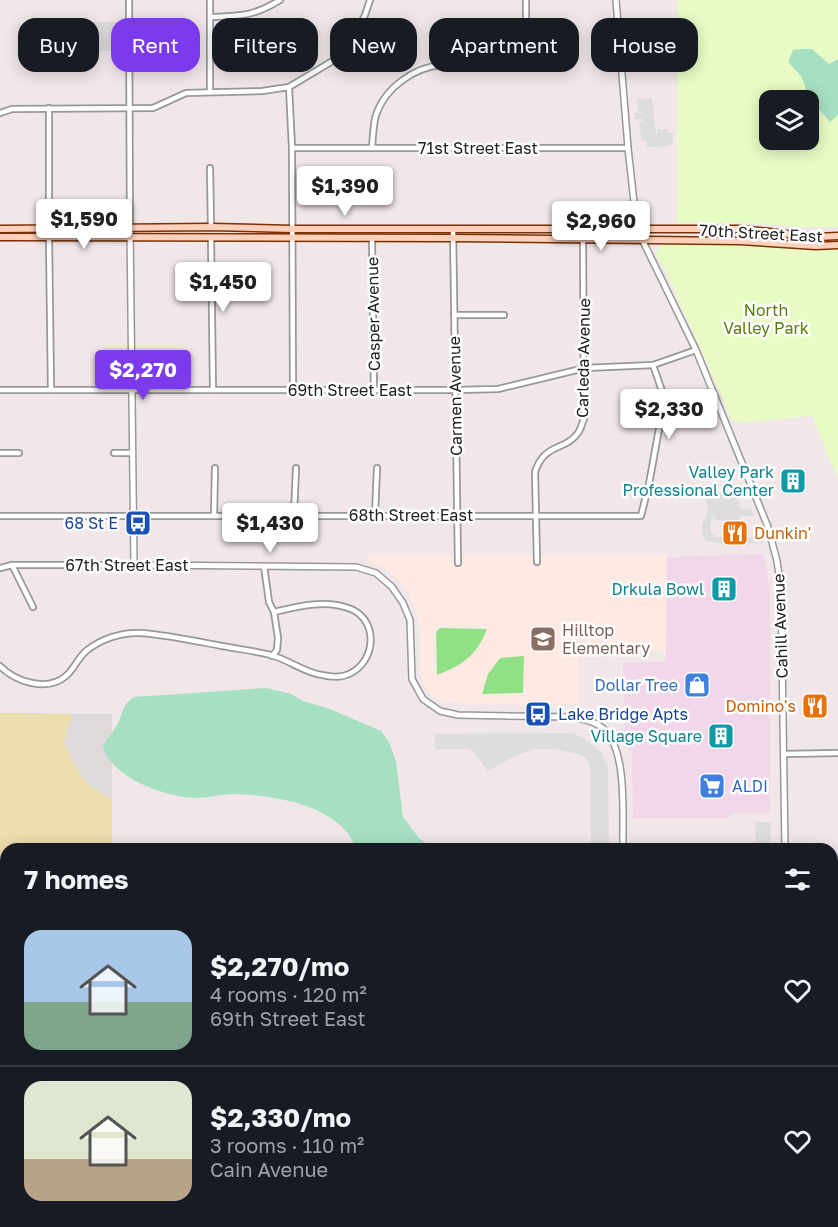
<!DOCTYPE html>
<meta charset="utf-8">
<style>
:root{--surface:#171b24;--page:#20242c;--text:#f1f3f6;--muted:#9ea1a6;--line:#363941;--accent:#7c3aed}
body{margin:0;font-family:"Golos Text",sans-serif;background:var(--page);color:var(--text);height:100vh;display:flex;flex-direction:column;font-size:22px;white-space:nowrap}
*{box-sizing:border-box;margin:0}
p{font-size:20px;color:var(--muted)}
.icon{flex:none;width:33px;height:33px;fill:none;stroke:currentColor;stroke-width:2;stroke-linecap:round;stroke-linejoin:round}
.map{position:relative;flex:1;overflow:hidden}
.drawer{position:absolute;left:0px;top:843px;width:838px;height:384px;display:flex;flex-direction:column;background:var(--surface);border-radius:18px 18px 0 0;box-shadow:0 3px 15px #0003}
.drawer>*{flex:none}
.hud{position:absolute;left:18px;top:18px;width:802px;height:54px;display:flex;gap:12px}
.tools{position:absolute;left:759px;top:90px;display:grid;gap:12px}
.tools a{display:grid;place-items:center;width:60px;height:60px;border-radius:12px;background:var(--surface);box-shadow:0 3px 15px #0003;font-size:30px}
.price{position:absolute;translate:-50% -51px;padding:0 14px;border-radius:6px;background:#fff;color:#222;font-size:20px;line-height:39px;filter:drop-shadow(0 2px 3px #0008)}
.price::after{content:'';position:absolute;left:50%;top:36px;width:18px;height:14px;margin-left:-9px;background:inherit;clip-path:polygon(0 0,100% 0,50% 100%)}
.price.on{background:var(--accent);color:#fff}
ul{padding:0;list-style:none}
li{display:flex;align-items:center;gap:18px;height:150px;padding:0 24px}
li+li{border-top:2px solid var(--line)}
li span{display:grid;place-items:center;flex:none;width:168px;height:120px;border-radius:18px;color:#555}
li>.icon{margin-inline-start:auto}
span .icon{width:72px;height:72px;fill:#fffc;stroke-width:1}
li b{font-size:26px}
h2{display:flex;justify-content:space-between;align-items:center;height:72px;padding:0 24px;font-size:26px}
.chip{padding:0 21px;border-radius:18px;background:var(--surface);box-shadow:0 3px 15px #0003;font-size:21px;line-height:54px}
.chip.on{background:var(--accent);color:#fff}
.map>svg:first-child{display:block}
.commercial{fill:#f2d7ea}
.education{fill:#ffeae3}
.airport{fill:#e0d9d9}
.grass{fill:#ecdead}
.park{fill:#e8fbc5;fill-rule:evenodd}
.pitch{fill:#90e185}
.parking{fill:#ddd}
.water{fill:#a7dfc3}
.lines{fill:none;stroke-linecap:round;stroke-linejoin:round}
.taxiway{stroke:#b0abac;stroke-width:15}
.runway{stroke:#b0abac;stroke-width:36}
.minor-casing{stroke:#989898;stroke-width:8}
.tertiary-casing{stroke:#989898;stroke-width:8}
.secondary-casing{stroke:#7d3103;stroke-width:9}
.minor{stroke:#fff;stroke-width:4.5}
.tertiary{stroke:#fff;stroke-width:5}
.secondary{stroke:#fbd0bc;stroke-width:6}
.labels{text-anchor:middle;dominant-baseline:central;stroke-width:5;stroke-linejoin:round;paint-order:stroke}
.street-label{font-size:16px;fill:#212121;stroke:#fff}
.park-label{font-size:16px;fill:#557e0a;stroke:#fff}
.culture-label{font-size:16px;fill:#0d838f;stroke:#fff;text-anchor:end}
.transit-label{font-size:16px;fill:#164399;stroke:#fff;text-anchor:end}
.food-label{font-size:16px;fill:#c56008;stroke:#fff;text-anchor:start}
.education-label{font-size:16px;fill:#785e54;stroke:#fff;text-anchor:start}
.shop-label{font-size:16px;fill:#366cbe;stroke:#fff;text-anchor:end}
</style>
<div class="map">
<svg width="838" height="1227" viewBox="0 0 838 1227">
<rect width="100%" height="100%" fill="#f1e7e8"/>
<!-- commercial -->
<polygon class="commercial" points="764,554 770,591 770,813 732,813 729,818 633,818 632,756 625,739 623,663 666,662 667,557"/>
<!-- education -->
<polygon class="education" points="368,555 666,555 666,652 578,652 578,704 456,703 441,701 432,697 425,687 420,673 420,626 416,609 409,594 399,580 387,570 368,562"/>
<!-- airport -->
<polygon class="airport" points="0,713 112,714 112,849 6,849 6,1221 227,1221 227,1227 0,1227"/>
<!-- grass -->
<g class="grass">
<path d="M0,713L72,714L64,742C78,772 81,784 112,799V849H6V874L0,876Z"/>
<polygon points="6,888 6,973 0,955 0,890"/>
<polygon points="0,1037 6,1056 6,1215 0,1196"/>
</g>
<!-- park -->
<g class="park">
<path d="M677,0H838V227H800L745,223H677ZM770,100H808V140H770Z"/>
<polygon points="663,244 753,244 838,249 838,479 812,416 737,423 731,418 667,273 656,255 658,249"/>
</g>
<!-- pitch -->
<g class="pitch">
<path d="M440,628L487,629C477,655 463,665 437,675L436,632Z"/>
<polygon points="524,656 523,693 482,694 488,674 500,658"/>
</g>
<!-- parking -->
<g class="parking">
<polygon points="76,22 120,22 120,39 124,41 124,47 113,47 111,51 58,52 58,48 52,47 52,27 75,27"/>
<polygon points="652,98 656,134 657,134 657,129 668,129 669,133 673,133 673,141 670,146 647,147 646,141 642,141 639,122 643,121 643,119 635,120 634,113 643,113 638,112 637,99"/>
<polygon points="714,492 732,492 737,496 741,509 752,510 754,516 740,516 739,520 715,520 715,516 713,516 710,525 711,533 717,537 762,538 763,543 753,543 739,547 706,541 702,533 702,525 708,511 706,500 708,495"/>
<polygon points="573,733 588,741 602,753 608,767 609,849 591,849 591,770 586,758 580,754 552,749 535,749 515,756 488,771 473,751 464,749 435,749 435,734"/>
<polygon points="755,822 771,822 771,849 756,849"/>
</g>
<!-- water -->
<g class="water">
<polygon points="802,49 812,49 829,64 838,59 838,115 830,122 807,96 805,85 801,76 788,62 793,50"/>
<path d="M266,688L291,694L303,701L330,709L381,731L389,742L396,761L403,817L419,838L433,849H356C342,805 274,795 234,794C222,794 209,798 197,798C168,798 109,778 103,745C108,738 113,732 117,725C124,712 121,706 134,697Z"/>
</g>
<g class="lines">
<!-- taxiway -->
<g class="taxiway">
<polyline points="0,883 6,881"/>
<polyline points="0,1218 3,1227"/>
<polyline points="135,1221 137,1227"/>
</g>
<!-- runway -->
<g class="runway">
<polyline points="0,995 6,1014"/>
<polyline points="71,1221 73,1227"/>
</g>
<defs>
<g id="minor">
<polyline points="129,0 130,228"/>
<path d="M211,17C241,16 254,16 280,0"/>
<polyline points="289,87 292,148 293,390"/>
<polyline points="210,91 210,0"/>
<polyline points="49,108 49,229"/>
<polyline points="0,113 12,109 153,108 186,93 262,91 289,87 336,59 353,38 365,15 370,0"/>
<path d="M372,147C373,137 373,125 376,115C385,88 414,67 442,65C461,64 480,66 498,64C505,63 513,59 519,56L526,40V0"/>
<polyline points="292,148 628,148"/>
<polyline points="210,168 211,227"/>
<polyline points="453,229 458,563"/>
<polyline points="211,237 213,390"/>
<polyline points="49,238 51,389"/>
<polyline points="372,238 374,391"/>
<polyline points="454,315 504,315"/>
<polyline points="0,390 456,390 498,389 585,368 653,365 696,350"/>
<polyline points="0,453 19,453"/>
<polyline points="114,453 132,453"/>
<polyline points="214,515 215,468"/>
<polyline points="294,515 296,468"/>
<polyline points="375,515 377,468"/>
<polyline points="0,516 641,516 649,484 664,401 661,388 653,365"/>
<path d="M537,562L535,472C544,443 565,451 578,433C581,429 582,423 584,419L583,240"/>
<polyline points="12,565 33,607"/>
<polyline points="264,566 269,602 274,612 278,638 277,650 272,656"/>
<polyline points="0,568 12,565 134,565"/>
<path d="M0,666C16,682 47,692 66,676C74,669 78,658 86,651C101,639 121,632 141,633C168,635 195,641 222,646C238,649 255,651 271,655C289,660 305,673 322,675C331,677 341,678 349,674C376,662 379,621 351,609C326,599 299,606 274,612"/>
<polyline points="784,754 838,753"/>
<polyline points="832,1069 838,1069"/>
<polyline points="832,1197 838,1198"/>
<polyline points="620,1221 620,1227"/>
<polyline points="333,1227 333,1221"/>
<polyline points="684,1227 685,1221"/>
</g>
<g id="tertiary">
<polyline points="616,0 628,148 637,229 696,350 768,527 777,561 781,588 785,849"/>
<path d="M130,228L134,565L356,567L376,573L392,587L403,603L410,620L412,679L423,699L440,711L458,715L569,717C579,718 591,720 600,726C629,745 622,817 623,849"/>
<polyline points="832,878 838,878"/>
<polyline points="544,1221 544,1227"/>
<polyline points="788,1221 788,1227"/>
</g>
<g id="secondary">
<polyline points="0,229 211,227 292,229 740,229 816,237 838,236"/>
<polyline points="0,237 453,238 740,241 816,246 838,245"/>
</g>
</defs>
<!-- minor casing -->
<use href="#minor" class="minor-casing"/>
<!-- tertiary casing -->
<use href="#tertiary" class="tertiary-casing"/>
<!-- secondary casing -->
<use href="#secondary" class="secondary-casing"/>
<!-- minor -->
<use href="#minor" class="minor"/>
<!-- tertiary -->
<use href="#tertiary" class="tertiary"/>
<!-- secondary -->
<use href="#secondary" class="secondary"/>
</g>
<!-- icons -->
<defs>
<symbol id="building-square" viewBox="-11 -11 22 22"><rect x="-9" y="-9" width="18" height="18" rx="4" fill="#0f9aa8" stroke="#fff"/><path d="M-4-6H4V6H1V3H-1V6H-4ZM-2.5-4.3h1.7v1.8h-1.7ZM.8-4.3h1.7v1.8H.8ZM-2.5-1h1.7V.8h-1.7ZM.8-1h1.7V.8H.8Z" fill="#fff"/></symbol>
<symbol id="bus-square" viewBox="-11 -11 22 22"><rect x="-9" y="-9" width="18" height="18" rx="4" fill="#1a4fb4" stroke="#fff"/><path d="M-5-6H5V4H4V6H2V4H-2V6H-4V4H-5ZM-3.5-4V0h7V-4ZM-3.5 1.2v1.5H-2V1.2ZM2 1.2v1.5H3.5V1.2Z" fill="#fff"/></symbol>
<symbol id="restaurant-square" viewBox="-11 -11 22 22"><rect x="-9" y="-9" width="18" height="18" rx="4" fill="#e8710a" stroke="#fff"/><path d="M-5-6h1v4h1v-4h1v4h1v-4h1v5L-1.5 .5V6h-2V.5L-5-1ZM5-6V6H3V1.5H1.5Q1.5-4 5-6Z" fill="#fff"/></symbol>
<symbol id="school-square" viewBox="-11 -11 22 22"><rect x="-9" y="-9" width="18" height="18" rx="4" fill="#8d6e63" stroke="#fff"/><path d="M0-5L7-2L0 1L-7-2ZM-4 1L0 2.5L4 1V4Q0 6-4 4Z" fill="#fff"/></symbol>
<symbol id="shop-square" viewBox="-11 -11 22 22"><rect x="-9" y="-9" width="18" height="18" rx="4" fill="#3f7fe0" stroke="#fff"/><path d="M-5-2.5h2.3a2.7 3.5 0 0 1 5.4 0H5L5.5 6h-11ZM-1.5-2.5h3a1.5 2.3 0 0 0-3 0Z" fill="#fff"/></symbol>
<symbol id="supermarket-square" viewBox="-11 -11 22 22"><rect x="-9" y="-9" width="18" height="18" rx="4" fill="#3f7fe0" stroke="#fff"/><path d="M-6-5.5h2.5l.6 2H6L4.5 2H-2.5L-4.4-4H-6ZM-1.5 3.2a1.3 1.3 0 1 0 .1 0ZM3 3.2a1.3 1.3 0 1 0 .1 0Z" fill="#fff"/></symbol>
</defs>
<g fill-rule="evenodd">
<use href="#building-square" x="778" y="466" width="30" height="30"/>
<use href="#bus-square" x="123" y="508" width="30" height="30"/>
<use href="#restaurant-square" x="720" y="518" width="30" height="30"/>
<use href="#building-square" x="709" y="574" width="30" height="30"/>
<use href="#school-square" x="528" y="624" width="30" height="30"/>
<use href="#shop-square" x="682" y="670" width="30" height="30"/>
<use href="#restaurant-square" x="800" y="691" width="30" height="30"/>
<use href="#bus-square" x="523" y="699" width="30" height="30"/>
<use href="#building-square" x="706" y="721" width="30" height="30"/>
<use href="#supermarket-square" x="697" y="771" width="30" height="30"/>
</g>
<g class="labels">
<!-- street labels -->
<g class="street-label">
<text x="478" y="148">71st Street East</text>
<text transform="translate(761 233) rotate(3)">70th Street East</text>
<text transform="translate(373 314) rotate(-91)">Casper Avenue</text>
<text transform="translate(583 358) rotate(-89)">Carleda Avenue</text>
<text x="350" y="390">69th Street East</text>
<text transform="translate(455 396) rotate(-91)">Carmen Avenue</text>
<text x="411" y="515">68th Street East</text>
<text x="127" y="565">67th Street East</text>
<text transform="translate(780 626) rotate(-92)">Cahill Avenue</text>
</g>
<!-- park labels -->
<g class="park-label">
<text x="766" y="310">North<tspan x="766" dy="18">Valley Park</tspan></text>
</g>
<!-- culture labels -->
<g class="culture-label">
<text x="774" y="472">Valley Park<tspan x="774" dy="18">Professional Center</tspan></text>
<text x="704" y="589">Drkula Bowl</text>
<text x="702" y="736">Village Square</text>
</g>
<!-- transit labels -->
<g class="transit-label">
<text x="118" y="523">68 St E</text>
<text x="558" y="714" text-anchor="start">Lake Bridge Apts</text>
</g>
<!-- food labels -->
<g class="food-label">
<text x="754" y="533">Dunkin'</text>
<text x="796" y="706" text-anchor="end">Domino's</text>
</g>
<!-- education labels -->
<g class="education-label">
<text x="562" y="630">Hilltop<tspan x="562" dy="18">Elementary</tspan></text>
</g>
<!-- shop labels -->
<g class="shop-label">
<text x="678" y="685">Dollar Tree</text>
<text x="732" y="786" text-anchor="start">ALDI</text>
</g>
</g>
</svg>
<div class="tools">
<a><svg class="icon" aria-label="layers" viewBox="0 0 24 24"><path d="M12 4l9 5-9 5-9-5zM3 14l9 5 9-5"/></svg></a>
</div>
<b class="price" style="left:345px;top:217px">$1,390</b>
<b class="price" style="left:84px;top:250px">$1,590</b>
<b class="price" style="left:601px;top:252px">$2,960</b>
<b class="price" style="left:223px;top:313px">$1,450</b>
<b class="price on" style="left:143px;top:401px">$2,270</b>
<b class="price" style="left:669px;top:440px">$2,330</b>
<b class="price" style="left:270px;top:554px">$1,430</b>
<div class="hud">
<a class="chip">Buy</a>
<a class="chip on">Rent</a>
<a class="chip">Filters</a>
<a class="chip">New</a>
<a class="chip">Apartment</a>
<a class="chip">House</a>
</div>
<section class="drawer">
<h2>7 homes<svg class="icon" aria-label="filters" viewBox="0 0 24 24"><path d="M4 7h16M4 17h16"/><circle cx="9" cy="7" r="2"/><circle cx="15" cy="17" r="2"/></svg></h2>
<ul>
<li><span style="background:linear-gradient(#a9c7e8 60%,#7fa58c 0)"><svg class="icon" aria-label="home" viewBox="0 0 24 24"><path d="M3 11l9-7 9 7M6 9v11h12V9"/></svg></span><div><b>$2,270/mo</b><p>4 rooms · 120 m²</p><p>69th Street East</p></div><svg class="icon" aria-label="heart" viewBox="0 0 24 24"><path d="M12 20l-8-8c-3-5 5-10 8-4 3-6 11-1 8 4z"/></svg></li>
<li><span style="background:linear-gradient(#dfe7d0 65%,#b9a48a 0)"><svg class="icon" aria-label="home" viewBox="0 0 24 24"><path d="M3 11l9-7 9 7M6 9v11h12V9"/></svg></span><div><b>$2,330/mo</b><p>3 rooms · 110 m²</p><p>Cain Avenue</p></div><svg class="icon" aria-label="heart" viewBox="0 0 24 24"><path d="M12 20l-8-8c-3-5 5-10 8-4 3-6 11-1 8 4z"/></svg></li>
</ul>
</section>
</div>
